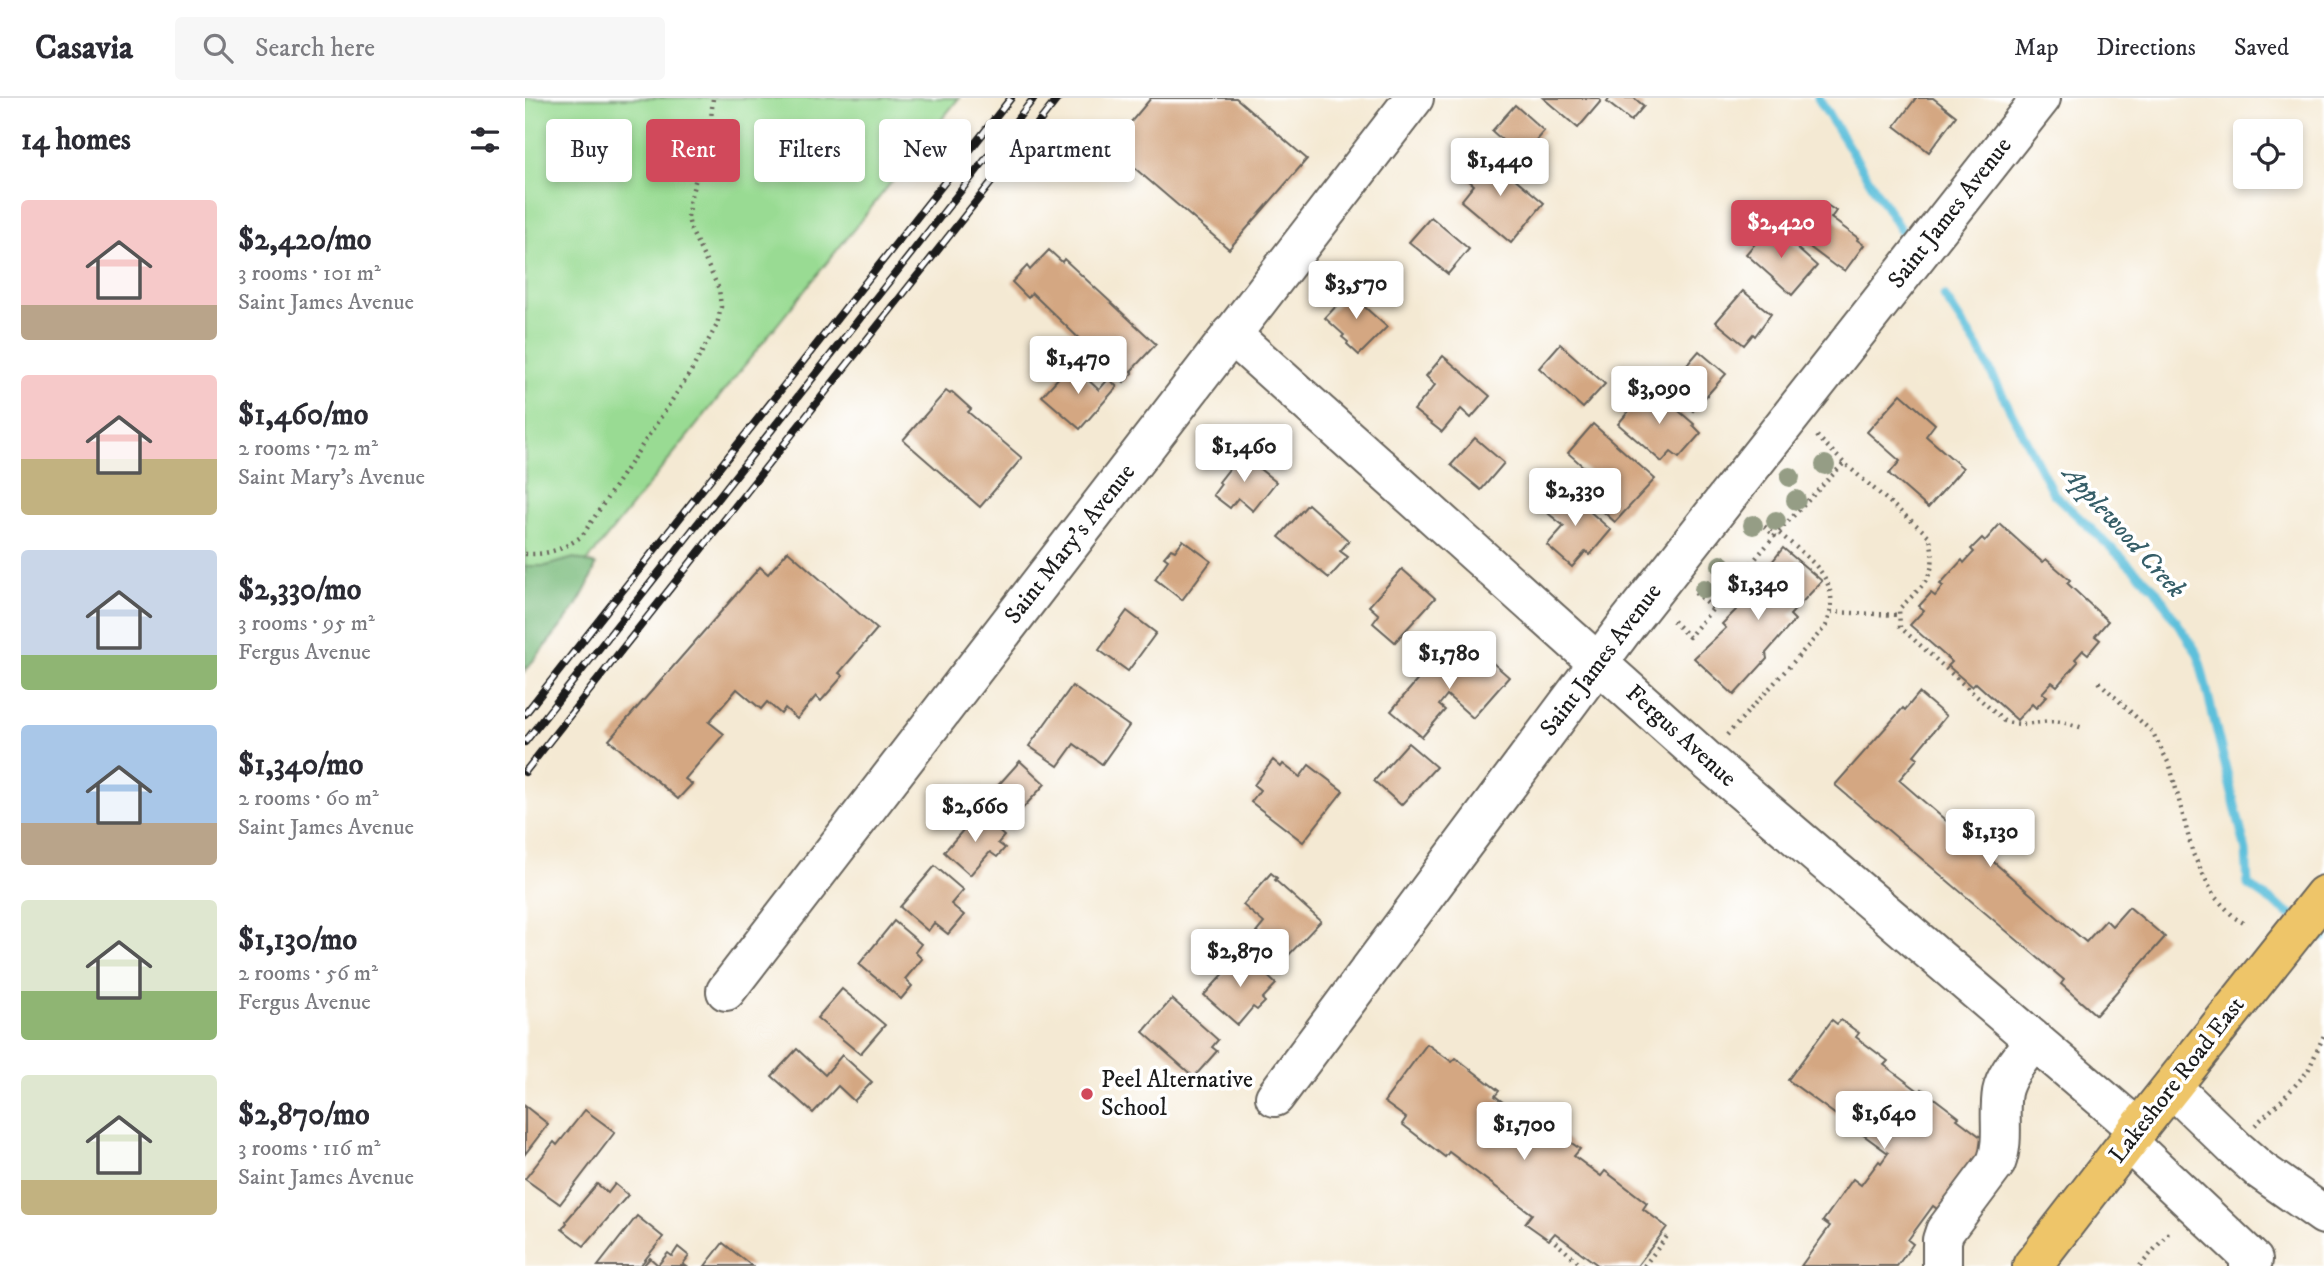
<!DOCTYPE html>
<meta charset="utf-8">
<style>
:root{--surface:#fff;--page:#f7f7f7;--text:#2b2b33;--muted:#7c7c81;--line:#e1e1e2;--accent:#d1495b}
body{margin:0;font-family:"IM FELL DW Pica",serif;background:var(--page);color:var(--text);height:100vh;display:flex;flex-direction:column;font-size:26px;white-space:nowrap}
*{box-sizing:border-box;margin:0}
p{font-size:23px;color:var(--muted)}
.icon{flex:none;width:38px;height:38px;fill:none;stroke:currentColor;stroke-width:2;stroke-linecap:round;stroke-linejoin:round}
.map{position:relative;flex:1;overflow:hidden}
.panel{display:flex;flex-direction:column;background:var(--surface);width:525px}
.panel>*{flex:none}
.guide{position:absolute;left:21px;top:21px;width:665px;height:63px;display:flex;gap:14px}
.buttons{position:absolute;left:1708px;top:21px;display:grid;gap:14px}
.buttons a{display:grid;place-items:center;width:70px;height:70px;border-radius:7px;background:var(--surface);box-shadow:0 4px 10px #0003;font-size:35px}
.price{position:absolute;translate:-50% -60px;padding:0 16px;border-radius:7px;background:#fff;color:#222;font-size:23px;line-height:46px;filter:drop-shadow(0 2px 4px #0008)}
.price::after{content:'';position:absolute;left:50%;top:42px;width:21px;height:16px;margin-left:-10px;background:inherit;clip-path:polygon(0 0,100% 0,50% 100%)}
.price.on{background:var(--accent);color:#fff}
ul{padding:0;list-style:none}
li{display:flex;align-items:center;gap:21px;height:175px;padding:0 21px}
li span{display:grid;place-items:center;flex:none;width:196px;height:140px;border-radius:7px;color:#555}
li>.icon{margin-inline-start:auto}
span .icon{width:84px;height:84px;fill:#fffc;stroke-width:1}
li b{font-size:30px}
h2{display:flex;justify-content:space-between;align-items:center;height:84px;padding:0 21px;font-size:30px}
.chip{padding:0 24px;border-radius:7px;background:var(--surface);box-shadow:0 4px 10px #0003;font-size:24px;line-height:63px}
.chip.on{background:var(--accent);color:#fff}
header{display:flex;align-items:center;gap:42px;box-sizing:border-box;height:98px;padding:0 35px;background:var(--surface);border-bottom:2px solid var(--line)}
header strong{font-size:33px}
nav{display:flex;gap:38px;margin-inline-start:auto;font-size:24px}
.search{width:490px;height:63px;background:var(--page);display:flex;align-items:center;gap:18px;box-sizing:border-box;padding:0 24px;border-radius:7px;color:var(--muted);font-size:26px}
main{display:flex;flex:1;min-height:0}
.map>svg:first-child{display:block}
.green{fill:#99db93;stroke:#5a7c58;stroke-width:2}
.forest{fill:#7abb7d;stroke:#4b6c4c;stroke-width:2}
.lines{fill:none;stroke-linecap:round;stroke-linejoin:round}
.stream{stroke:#5dc0db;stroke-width:9}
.building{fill:#d4a782}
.minor-casing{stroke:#68645c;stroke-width:42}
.major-casing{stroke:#68645c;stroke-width:42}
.path{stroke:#68645c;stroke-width:4.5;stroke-dasharray:2 5;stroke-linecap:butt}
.minor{stroke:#fff;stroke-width:38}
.major{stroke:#eec569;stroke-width:38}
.rail-casing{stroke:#1c1c1c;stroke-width:8}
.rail{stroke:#fff;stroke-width:5;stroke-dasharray:16;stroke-linecap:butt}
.tree{fill:#959d85}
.poi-dot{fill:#d1495b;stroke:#fff;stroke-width:2.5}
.labels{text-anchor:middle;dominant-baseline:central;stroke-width:7;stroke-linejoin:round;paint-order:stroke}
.street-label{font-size:24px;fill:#1c1c1c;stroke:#fff}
.poi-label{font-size:24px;fill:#1c1c1c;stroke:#fff;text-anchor:start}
.water-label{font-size:26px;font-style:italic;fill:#365e68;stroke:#fff}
</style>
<header>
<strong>Casavia</strong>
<div class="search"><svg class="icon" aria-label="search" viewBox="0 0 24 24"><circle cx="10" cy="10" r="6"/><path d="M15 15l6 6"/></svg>Search here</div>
<nav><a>Map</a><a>Directions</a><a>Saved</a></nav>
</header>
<main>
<section class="panel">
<h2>14 homes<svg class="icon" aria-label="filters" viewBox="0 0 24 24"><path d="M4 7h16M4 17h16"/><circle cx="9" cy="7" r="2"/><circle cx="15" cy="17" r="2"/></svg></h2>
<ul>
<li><span style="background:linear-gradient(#f6c9c9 75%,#b9a48a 0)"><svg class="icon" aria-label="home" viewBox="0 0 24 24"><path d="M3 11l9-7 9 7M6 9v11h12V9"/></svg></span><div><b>$2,420/mo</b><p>3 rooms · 101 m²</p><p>Saint James Avenue</p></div></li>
<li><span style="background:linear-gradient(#f6c9c9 60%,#c2b280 0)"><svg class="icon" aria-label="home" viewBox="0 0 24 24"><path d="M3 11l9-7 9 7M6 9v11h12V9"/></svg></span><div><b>$1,460/mo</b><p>2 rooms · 72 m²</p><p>Saint Mary's Avenue</p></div></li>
<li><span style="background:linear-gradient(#c9d6e8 75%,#8fb573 0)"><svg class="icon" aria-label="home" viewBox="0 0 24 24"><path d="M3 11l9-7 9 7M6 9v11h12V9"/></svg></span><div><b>$2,330/mo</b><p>3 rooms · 95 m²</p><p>Fergus Avenue</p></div></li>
<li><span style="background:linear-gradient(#a9c7e8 70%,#b9a48a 0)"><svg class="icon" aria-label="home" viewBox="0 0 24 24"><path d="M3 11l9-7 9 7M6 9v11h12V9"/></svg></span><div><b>$1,340/mo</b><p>2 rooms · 60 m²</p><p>Saint James Avenue</p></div></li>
<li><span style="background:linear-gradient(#dfe7d0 65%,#8fb573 0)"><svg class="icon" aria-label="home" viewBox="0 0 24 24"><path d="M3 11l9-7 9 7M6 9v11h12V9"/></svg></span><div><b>$1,130/mo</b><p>2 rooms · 56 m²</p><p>Fergus Avenue</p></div></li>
<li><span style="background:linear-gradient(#dfe7d0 75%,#c2b280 0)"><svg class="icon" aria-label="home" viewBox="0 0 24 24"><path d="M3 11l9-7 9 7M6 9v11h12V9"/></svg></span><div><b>$2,870/mo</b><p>3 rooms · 116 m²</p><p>Saint James Avenue</p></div></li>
</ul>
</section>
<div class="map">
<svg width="1799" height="1168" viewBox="0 0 1799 1168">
<rect width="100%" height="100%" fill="#fff"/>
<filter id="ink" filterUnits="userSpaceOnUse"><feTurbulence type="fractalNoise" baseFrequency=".0143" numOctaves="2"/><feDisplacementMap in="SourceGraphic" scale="14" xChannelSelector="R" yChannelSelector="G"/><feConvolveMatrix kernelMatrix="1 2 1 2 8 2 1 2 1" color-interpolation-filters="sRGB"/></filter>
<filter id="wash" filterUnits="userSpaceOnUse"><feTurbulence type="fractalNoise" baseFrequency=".00686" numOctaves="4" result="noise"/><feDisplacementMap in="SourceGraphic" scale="28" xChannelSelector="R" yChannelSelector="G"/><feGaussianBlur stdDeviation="1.57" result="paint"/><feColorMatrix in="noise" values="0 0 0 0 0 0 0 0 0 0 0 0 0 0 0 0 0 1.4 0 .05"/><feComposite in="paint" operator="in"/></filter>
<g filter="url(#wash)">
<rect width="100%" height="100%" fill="#f4e9d3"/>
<!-- green -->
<polygon class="green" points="0,0 434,0 0,541"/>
<!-- forest -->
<path class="forest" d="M49,460L71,467C57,510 27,538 0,573V468H21Z"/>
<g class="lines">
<!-- stream -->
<g class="stream">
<polyline points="1293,0 1376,133"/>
<polyline points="1419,198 1454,251 1528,395 1630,491 1673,556 1721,753 1723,787 1769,819"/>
<polyline points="1784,829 1799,839"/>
</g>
</g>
<g id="blocks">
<!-- building -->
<g class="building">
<polygon points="626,0 711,0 782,61 704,151 585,49"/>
<polygon points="1018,0 1073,0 1076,3 1053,30"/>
<polygon points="1085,0 1109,0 1119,8 1106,23 1082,4"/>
<polygon points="1391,0 1408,0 1431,18 1404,54 1370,28"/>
<polygon points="990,7 1019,33 996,59 967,33"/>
<polygon points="957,53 1019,105 986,145 936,103 949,87 941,80 948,71 944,67"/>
<polygon points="1302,107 1311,113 1306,120 1333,140 1332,142 1339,147 1320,173 1312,168 1311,169 1270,138 1291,109 1297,113"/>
<polygon points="906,119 944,151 923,176 884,144"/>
<polygon points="1246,127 1292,168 1267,197 1221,156"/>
<polygon points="524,152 537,164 539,161 631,246 606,273 608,275 599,284 507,195 503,200 487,184 502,168 505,172"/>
<polygon points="831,187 841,196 834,204 862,229 834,257 822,246 823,244 817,239 819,237 800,220"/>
<polygon points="1218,193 1246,216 1230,238 1228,236 1219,247 1191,224"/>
<polygon points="1035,246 1080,286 1058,310 1014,270"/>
<polygon points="1174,253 1201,276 1168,313 1142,290"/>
<polygon points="918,258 965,298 946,320 936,311 917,334 889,312 910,287 901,278"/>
<polygon points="546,266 574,292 584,280 592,289 555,331 517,298"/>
<polygon points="1125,288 1169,326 1168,327 1176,335 1154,360 1146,354 1137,364 1093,326"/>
<polygon points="421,293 425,296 427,294 446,311 443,314 497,360 455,409 378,342"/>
<polygon points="1376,296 1410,326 1401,338 1438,370 1403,410 1364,376 1375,363 1342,334"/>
<polygon points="1068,326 1130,381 1090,424 1064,401 1078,386 1043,355"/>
<polygon points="950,340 979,365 956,392 926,367"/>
<polygon points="716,356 751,384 728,413 713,400 705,410 688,397 696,386 694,384"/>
<polygon points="1038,390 1086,432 1065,457 1061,453 1047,469 1022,447 1039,428 1019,412"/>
<polygon points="783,406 824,443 815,453 823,459 804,480 754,439"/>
<polygon points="1475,426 1517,464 1521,461 1545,482 1542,485 1583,523 1570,538 1575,542 1563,556 1558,552 1550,561 1553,564 1532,588 1527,584 1517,595 1522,598 1511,610 1507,606 1492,622 1451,585 1447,589 1423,568 1427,564 1385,527 1399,512 1394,508 1406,495 1410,498 1418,488 1415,486 1437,462 1439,465 1449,454 1446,451 1457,440 1460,443"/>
<polygon points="658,442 686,463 657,502 630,481 643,462 639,459 646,451 650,453"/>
<polygon points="1258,450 1297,483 1265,517 1270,522 1241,555 1242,561 1209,597 1169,560 1201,530 1197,526 1229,494 1223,488 1243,469"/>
<polygon points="263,453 352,531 314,575 318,578 296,603 291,598 272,621 260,610 256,616 242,604 236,611 212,591 184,624 199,636 160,681 167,686 153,701 84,642 235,469 243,476"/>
<polygon points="877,471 910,500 870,544 848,525 854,517 844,508"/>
<polygon points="602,513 631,535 603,573 574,552"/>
<polygon points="953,552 984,579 948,620 922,597 914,607 920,612 897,639 866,613 913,558 933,575"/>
<polygon points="547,588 604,628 577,666 549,646 533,668 504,648"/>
<polygon points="1394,595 1421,618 1389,657 1393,660 1374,682 1561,844 1581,822 1587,828 1604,809 1640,839 1571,917 1536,886 1539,882 1310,687 1378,610 1380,612"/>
<polygon points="883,645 911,669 876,707 849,683"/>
<polygon points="748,662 756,669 758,666 775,679 784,667 818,693 778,744 726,704 735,692 729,687"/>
<polygon points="495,663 520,686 485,724 460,702"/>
<polygon points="453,715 479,738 473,745 480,750 472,759 465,754 445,777 419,754"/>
<polygon points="410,768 438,792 426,806 439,817 423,836 409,825 403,833 375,809"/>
<polygon points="746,775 752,780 750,782 796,823 760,861 730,836 739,825 718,807"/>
<polygon points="369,823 396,846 390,854 397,861 380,881 387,888 376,901 334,866"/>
<polygon points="718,855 751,886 737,901 740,904 732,912 728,909 713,927 679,897"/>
<polygon points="317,891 360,927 335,956 292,920"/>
<polygon points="647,901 693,942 687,949 692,953 669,979 618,934"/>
<polygon points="1307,922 1312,926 1316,922 1334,935 1331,939 1363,963 1359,967 1395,994 1397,991 1434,1019 1432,1021 1465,1046 1415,1113 1408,1108 1383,1142 1388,1146 1372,1168 1276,1168 1305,1128 1298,1123 1328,1081 1336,1087 1354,1063 1356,1065 1363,1055 1263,982"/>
<polygon points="902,946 927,964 931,960 974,993 970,998 996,1018 1001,1011 1020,1024 1014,1031 1029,1042 1034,1036 1055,1051 1049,1058 1076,1078 1080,1073 1122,1105 1118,1111 1142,1129 1112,1168 1074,1168 1030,1135 1024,1142 1000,1125 1007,1116 924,1054 920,1059 877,1026 881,1020 859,1004"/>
<polygon points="272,951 300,977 317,957 347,984 329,1003 313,988 288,1015 247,978"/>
<polygon points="0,1008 23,1026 0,1056"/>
<polygon points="60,1012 90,1034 35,1106 0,1081 29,1044 32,1047"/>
<polygon points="72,1086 83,1095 90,1086 103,1097 59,1148 37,1131 42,1125 41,1123"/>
<polygon points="112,1118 138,1139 115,1168 73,1168"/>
<polygon points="198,1145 227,1168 180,1168"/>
<polygon points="153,1149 164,1158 158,1166 161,1168 118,1168 125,1160 133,1167 143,1155 147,1158"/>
</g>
</g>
</g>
<g filter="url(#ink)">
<use href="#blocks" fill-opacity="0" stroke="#68645c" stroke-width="2"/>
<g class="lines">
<defs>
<g id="minor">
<polyline points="706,236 1179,660 1613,1031"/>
<polyline points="201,893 889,0"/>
<polyline points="1647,989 1711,1051 1735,1072 1799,1117"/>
<polyline points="750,999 1103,525 1516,0"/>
<polyline points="1603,1044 1728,1162 1724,1168"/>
<path d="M1417,1168V1142L1420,1133L1471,1065C1480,1042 1473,1018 1477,994C1481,975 1497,959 1508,943"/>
</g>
<polyline id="major" points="1507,1168 1613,1031 1799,797"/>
</defs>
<!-- minor casing -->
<use href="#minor" class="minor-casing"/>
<!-- major casing -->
<use href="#major" class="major-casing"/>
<!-- path -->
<g class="path">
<path d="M1292,338L1319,365L1404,438C1415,476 1399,486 1374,511L1375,529L1479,623C1500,630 1515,621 1536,624C1543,625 1551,628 1558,630"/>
<polyline points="1229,419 1251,439"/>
<path d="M0,456C23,457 39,451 57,438L165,275L192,227L196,209L194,191L166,132L163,120L164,105L185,31L188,0"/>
<polyline points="1198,459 1218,476"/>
<polyline points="1170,495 1189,511"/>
<polyline points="1306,514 1374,517"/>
<polyline points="1148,523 1164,539 1253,434 1319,365"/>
<polyline points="1574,584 1628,635 1645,668 1668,756 1689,798 1710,820 1722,827"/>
<path d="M1202,637L1301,528C1320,481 1284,462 1253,434"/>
<polyline points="1730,1027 1757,1002 1783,973 1799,937"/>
<polyline points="1030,1144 1058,1168"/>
<polyline points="1119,1168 1143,1137"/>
<polyline points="1615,1168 1646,1132"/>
</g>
<!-- minor -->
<use href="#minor" class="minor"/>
<!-- major -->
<use href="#major" class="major"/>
<defs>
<g id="rail">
<polyline points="0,616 486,0"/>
<polyline points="0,644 509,0"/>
<polyline points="0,674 533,0"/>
</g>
</defs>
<!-- rail casing -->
<use href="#rail" class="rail-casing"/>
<!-- rail -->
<use href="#rail" class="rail"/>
</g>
<!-- trees -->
<g class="tree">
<circle cx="1300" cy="367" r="10"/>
<circle cx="1265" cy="379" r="10"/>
<circle cx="1271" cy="402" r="10"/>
<circle cx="1251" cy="423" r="10"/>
<circle cx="1228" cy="427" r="10"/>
<circle cx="1196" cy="467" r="10"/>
<circle cx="1179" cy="491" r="10"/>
</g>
</g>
<!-- markers -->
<circle class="poi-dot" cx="562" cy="996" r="7"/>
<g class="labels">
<!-- street labels -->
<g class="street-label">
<text transform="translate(1425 115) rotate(-52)">Saint James Avenue</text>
<text transform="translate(545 446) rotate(-52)">Saint Mary's Avenue</text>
<text transform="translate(1076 562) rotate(-53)">Saint James Avenue</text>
<text transform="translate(1156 638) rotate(42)">Fergus Avenue</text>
<text transform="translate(1652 982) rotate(-52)">Lakeshore Road East</text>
</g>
<!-- poi labels -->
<g class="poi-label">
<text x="576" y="982">Peel Alternative<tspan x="576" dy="28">School</tspan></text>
</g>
<!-- water labels -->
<g class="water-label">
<text transform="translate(1599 434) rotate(48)">Applewood Creek</text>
</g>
</g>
</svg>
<div class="buttons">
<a><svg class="icon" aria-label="locate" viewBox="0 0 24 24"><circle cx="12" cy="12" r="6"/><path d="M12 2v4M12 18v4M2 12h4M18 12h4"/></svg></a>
</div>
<b class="price" style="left:975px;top:100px">$1,440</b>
<b class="price on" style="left:1256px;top:162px">$2,420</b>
<b class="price" style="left:831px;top:223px">$3,570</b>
<b class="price" style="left:553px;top:298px">$1,470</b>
<b class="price" style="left:1134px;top:328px">$3,090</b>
<b class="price" style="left:719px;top:386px">$1,460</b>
<b class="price" style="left:1050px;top:430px">$2,330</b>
<b class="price" style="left:1233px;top:524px">$1,340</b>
<b class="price" style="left:924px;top:593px">$1,780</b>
<b class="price" style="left:450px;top:746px">$2,660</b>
<b class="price" style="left:1465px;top:771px">$1,130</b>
<b class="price" style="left:715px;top:891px">$2,870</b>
<b class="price" style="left:1359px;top:1053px">$1,640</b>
<b class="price" style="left:999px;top:1064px">$1,700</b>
<div class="guide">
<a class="chip">Buy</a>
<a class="chip on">Rent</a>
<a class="chip">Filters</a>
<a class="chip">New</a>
<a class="chip">Apartment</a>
</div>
</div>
</main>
